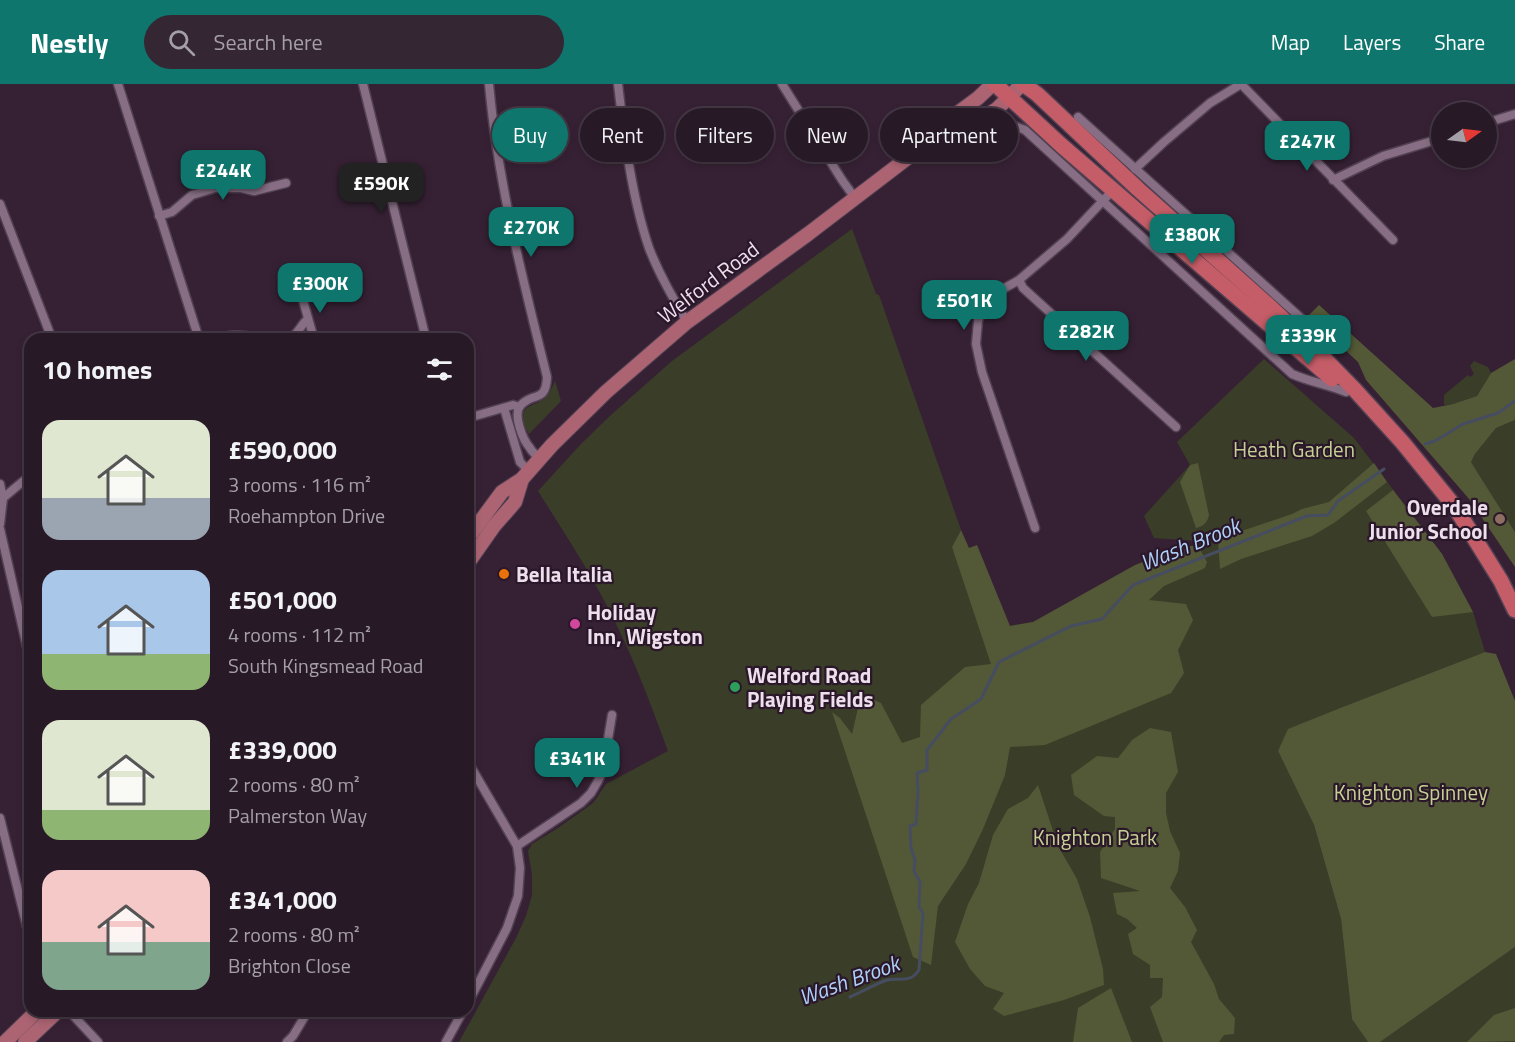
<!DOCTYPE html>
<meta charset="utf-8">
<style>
:root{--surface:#281927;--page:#342633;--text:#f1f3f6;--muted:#a5a0a7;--line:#443844;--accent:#0f766e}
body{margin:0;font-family:"Titillium Web",sans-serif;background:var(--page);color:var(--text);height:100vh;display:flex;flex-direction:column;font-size:22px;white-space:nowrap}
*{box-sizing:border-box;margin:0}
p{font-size:20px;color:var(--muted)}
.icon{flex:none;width:33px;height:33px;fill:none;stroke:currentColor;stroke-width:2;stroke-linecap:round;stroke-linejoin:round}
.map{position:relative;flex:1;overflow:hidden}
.panel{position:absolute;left:24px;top:249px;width:450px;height:684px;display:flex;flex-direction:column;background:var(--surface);border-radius:18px;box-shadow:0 3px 9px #0003,0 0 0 2px var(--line)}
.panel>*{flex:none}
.hud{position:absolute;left:492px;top:24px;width:570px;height:54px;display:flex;gap:12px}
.needle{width:39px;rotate:76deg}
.fabs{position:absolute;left:1431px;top:18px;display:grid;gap:12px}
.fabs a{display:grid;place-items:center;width:66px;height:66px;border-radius:50%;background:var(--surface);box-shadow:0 3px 9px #0003,0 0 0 2px var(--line);font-size:30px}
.price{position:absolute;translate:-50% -51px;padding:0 14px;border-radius:12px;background:var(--accent);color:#fff;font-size:20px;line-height:39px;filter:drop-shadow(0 2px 3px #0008)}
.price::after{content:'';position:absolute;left:50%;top:36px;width:18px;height:14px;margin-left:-9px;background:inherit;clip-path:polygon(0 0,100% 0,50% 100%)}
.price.on{background:#222;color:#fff}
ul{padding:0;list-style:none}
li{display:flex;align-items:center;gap:18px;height:150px;padding:0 18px}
li span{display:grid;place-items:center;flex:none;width:168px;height:120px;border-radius:18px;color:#555}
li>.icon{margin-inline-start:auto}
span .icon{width:72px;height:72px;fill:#fffc;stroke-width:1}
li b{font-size:26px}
h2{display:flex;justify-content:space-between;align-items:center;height:72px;padding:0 18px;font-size:26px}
.chip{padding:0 21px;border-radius:27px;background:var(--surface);box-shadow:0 3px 9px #0003,0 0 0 2px var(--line);font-size:21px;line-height:54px}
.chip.on{background:var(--accent);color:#fff}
header{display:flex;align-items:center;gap:36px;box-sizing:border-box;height:84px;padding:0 30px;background:var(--accent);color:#fff}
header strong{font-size:28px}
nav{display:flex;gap:33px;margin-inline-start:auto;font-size:21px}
.search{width:420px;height:54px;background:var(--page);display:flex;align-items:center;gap:15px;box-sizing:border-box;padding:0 21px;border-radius:33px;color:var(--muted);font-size:22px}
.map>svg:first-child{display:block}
.green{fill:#3a3e28;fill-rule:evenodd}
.forest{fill:#535936}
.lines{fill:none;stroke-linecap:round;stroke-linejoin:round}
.stream{stroke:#474d61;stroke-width:3}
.street-casing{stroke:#524152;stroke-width:11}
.primary-casing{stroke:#524152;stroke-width:16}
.highway-casing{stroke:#524152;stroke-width:18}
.street{stroke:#876e84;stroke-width:8}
.primary{stroke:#ac6473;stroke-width:14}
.highway{stroke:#c55d68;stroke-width:15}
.education-dot{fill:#8d6e63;stroke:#2b172a;stroke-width:2}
.food-dot{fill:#e8710a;stroke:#2b172a;stroke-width:2}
.hotel-dot{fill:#d1479c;stroke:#2b172a;stroke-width:2}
.leisure-dot{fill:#2e9e5b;stroke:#2b172a;stroke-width:2}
.labels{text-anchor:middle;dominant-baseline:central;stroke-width:4.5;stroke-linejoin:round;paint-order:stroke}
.street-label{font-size:21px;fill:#eddfec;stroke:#2b172a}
.park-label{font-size:21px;fill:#c5d192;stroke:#2b172a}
.poi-label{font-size:21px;font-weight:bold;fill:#eddfec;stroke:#2b172a;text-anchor:start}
.water-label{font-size:22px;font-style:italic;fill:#aecff7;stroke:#2b172a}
</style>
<header>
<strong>Nestly</strong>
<div class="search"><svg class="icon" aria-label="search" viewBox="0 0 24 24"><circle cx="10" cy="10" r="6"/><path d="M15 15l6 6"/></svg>Search here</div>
<nav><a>Map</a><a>Layers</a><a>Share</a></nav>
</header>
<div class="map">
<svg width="1515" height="958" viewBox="0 0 1515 958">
<rect width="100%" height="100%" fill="#362134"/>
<!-- green -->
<g class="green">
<path d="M852,145L876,210L879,211L961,446L952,463L1009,542L1033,538L1050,530L1197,471L1199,457L1154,454L1144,432L1190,381L1177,358L1264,275L1354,354L1442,470L1473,528L1485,568L1340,624L1289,645L1278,667L1314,741L1341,835L1352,934L1368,958H459L516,854L526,832L532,811V791L528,767L532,760L558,744L589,722L594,718L606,700L668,667C651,621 634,574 611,530C590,487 563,447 538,407L581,360L611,331L672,277ZM861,610L881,619L855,676L840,634L852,651Z"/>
<polygon points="1474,277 1488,283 1491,289 1477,312 1453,320 1444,321 1444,311 1468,291 1470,293 1474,290 1470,282"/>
<path d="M555,297L561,317L529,350C526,345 524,341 523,336C521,320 537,322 545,314C550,309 552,303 555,297Z"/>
<polygon points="1515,336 1515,448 1471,378 1475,370 1496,344"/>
<polygon points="1515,863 1515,958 1380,958"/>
</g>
<!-- forest -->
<g class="forest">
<polygon points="1319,221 1433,324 1453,320 1477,312 1491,289 1515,275 1515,336 1496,344 1475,370 1471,378 1515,448 1515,483 1470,416 1366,296 1358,278 1308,232"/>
<path d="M1198,379L1209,431C1207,439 1204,442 1196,444L1180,398L1190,381Z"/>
<polygon points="1374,379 1387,398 1334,439 1312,452 1241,475 1220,485 1218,455 1292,430 1302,425 1329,418"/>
<polygon points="1393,406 1442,470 1473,528 1432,533 1366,427"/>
<polygon points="961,446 969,464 977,461 1010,542 1033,538 1135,481 1174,466 1173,462 1198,462 1207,478 1205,484 1164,502 1149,516 1186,520 1193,536 1178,566 1184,589 1171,609 1045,661 1010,663 1005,691 983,745 966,780 938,822 931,881 913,873 832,628 840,634 852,650 861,610 881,619 902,659 920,653 921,621 965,583 991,580 952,463"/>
<polygon points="1485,568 1496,570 1515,617 1515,863 1380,958 1368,958 1352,935 1341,835 1314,741 1278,667 1288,645 1340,624"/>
<polygon points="1150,644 1171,648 1178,688 1166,709 1166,729 1170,747 1180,769 1178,787 1170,804 1185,823 1197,846 1191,858 1214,900 1219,915 1235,934 1234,950 1224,951 1219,958 1163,958 1150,923 1162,913 1163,894 1150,894 1150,881 1133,870 1128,850 1137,844 1127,835 1117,830 1113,809 1140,807 1101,794 1100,768 1115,745 1115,733 1104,732 1074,711 1071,691 1097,672 1118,674 1132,656"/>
<polygon points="1038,701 1058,762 1077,795 1090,833 1103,885 1104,901 1064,916 1004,932 993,925 1004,909 985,902 970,885 955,858 968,820 979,799 993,751 1008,725 1028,714"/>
<polygon points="1111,904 1132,958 1073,958 1078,924"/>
<polygon points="1515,924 1515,957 1467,958 1494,931"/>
</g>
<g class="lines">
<!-- stream -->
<g class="stream">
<polyline points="1425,360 1435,357 1463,340 1498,329 1515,317"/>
<path d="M850,913C862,908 875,900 887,896C899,893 910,900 919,886L923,829L919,823L920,798L914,787L915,776L911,764L910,742L916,740L918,708L917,689L927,686V666L951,635L981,615L999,578L1071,542L1102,535L1133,501L1307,432L1328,431L1338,417L1384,385"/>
</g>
<defs>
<g id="street">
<polyline points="118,0 199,255"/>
<polyline points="363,0 426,255"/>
<path d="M489,0C498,100 523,196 547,293C546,319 533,308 521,321C512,330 523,356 530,364C532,368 536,371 539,374"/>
<path d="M618,0C624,52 632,114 649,164C659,190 673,214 687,238"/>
<polyline points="782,0 842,96 855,114"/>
<polyline points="1241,0 1393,156"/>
<polyline points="1078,33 1333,263"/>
<polyline points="1486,39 1515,30"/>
<path d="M1007,42H1014L1025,46L1292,290C1310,298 1329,301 1346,308"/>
<polyline points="1135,85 1164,58 1210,19 1241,0"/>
<polyline points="1333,96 1383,72 1442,54"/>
<polyline points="0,120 52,255"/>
<polyline points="159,132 172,128 192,111 215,104 241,104 254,107 286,99"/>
<polyline points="1019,196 1023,204 1176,343"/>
<polyline points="302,213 314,255"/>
<path d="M216,255C234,249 246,252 264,255"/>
<path d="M288,255C298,252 300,241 308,235"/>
<polyline points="504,324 520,378 529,387"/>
<polyline points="468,334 513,321 519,323"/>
<polyline points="0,400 3,414 0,440"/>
<polyline points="3,414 21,399 30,392"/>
<polyline points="1035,444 982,288 976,260 978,237 984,222 1003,205 1019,196 1067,155 1113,106"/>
<polyline points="0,445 30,576"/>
<polyline points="468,678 517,762 520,784 518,812 507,844 468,919"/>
<polyline points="0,734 30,855"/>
<polyline points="517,762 581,719 591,709 598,697 603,686 612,631"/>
<polyline points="69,927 98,958"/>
<polyline points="287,958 293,952 308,927"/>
<polyline points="446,958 463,927"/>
</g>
<g id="primary">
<polyline points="921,66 956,51 997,25 1022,0"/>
<polyline points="468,454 502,408 522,395 552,361 606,308 687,238 808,150 914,69 943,40 978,14 993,0"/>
<polyline points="468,479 494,442 515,418 522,395"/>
<polyline points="5,958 37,927"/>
<polyline points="25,958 58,927"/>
</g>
<g id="highway">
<polyline points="995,0 1061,61 1332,295"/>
<polyline points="1023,0 1037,10 1138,105 1266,219 1310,260 1355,306 1403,359 1455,423 1501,497 1515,526"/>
</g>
</defs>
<!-- street casing -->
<use href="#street" class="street-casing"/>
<!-- primary casing -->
<use href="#primary" class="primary-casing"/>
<!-- highway casing -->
<use href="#highway" class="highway-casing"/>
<!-- street -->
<use href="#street" class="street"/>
<!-- primary -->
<use href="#primary" class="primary"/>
<!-- highway -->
<use href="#highway" class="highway"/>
</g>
<!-- markers -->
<circle class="education-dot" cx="1500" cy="435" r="6"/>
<circle class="food-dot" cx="504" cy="490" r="6"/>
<circle class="hotel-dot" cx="575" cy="540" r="6"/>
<circle class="leisure-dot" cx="735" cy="603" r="6"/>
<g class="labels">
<!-- street labels -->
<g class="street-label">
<text transform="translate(708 198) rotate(-37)">Welford Road</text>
</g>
<!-- park labels -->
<g class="park-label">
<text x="1294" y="365">Heath Garden</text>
<text x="1411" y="708">Knighton Spinney</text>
<text x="1095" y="753">Knighton Park</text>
</g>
<!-- poi labels -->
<g class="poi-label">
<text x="1488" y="423" text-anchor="end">Overdale<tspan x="1488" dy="24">Junior School</tspan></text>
<text x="516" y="490">Bella Italia</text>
<text x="587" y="528">Holiday<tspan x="587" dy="24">Inn, Wigston</tspan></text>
<text x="747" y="591">Welford Road<tspan x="747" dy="24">Playing Fields</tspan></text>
</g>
<!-- water labels -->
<g class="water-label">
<text transform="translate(1190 460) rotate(-22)">Wash Brook</text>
<text transform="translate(849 896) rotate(-20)">Wash Brook</text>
</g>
</g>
</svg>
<div class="fabs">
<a><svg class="needle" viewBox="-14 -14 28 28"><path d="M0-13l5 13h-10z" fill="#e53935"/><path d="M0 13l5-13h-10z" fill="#a5a0a7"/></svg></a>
</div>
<b class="price" style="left:1307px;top:88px">£247K</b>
<b class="price" style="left:223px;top:117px">£244K</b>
<b class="price on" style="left:381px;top:130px">£590K</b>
<b class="price" style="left:531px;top:174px">£270K</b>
<b class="price" style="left:1192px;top:181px">£380K</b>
<b class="price" style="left:320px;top:230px">£300K</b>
<b class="price" style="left:964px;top:247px">£501K</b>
<b class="price" style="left:1086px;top:278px">£282K</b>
<b class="price" style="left:1308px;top:282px">£339K</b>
<b class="price" style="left:577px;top:705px">£341K</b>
<div class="hud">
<a class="chip on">Buy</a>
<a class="chip">Rent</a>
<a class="chip">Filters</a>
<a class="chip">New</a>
<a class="chip">Apartment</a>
</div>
<section class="panel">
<h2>10 homes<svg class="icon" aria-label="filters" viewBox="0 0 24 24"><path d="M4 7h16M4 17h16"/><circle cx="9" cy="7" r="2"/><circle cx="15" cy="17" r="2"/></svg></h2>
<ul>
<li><span style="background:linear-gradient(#dfe7d0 65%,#9aa5b1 0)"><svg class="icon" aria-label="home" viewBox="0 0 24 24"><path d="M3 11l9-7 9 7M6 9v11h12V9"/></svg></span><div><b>£590,000</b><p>3 rooms · 116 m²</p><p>Roehampton Drive</p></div></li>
<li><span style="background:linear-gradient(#a9c7e8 70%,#8fb573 0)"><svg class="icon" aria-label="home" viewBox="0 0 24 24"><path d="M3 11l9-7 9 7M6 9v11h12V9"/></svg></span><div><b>£501,000</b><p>4 rooms · 112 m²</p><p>South Kingsmead Road</p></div></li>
<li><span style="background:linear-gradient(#dfe7d0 75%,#8fb573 0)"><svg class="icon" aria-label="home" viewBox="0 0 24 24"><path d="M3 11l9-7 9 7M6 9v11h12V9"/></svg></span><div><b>£339,000</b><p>2 rooms · 80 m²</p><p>Palmerston Way</p></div></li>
<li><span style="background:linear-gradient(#f6c9c9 60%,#7fa58c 0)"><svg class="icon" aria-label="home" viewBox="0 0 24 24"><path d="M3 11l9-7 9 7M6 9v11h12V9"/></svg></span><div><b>£341,000</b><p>2 rooms · 80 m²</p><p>Brighton Close</p></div></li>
</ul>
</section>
</div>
